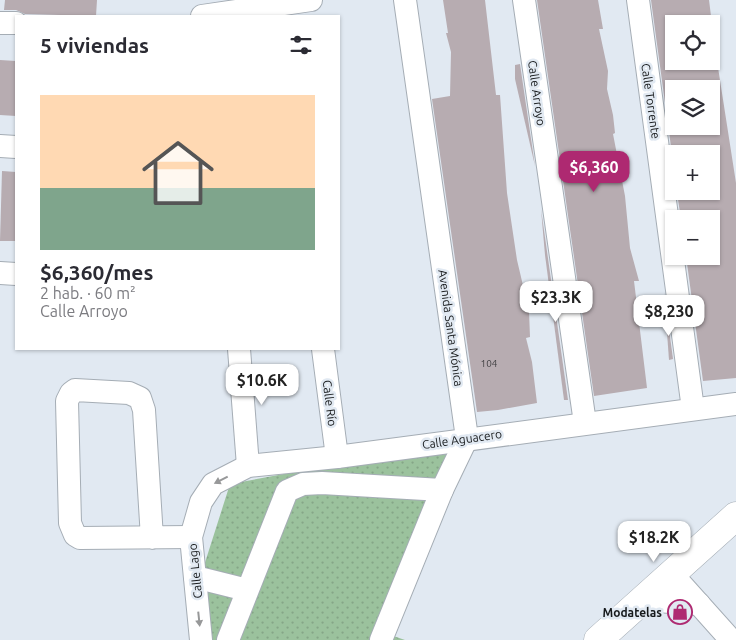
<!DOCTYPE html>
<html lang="es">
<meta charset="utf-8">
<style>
:root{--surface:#fff;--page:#f7f7f7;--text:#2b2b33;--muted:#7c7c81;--accent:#ae2971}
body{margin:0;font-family:Ubuntu,sans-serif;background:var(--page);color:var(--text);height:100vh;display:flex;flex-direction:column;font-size:19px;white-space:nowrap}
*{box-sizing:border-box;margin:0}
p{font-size:16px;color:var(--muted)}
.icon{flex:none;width:28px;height:28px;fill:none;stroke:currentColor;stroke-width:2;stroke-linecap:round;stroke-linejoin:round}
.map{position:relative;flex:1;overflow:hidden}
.details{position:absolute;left:15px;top:15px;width:325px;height:335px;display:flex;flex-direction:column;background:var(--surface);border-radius:0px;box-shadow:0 1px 4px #0004}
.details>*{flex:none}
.buttons{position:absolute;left:665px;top:15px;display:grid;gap:10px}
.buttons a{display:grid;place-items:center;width:55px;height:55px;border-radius:0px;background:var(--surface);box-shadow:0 1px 4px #0004;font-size:25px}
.price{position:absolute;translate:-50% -42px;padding:0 11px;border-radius:10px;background:#fff;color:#222;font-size:16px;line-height:32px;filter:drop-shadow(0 1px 2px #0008)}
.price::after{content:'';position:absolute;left:50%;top:30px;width:15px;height:11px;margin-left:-8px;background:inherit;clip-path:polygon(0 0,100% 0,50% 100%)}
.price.active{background:var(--accent);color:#fff}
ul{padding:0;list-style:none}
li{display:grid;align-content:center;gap:10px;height:265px;padding:0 25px}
li span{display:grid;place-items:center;height:155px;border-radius:0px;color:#555}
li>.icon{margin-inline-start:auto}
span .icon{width:90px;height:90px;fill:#fffc;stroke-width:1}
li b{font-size:21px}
h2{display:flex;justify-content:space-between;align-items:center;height:60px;padding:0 25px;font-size:21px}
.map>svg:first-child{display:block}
.park{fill:url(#park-dots)}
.building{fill:#b7acb1;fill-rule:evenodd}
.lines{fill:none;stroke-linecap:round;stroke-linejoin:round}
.minor-casing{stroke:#a5adb5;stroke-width:24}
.major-casing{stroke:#a5adb5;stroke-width:29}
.minor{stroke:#fff;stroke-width:22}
.major{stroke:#fff;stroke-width:28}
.oneway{fill:#979899}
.labels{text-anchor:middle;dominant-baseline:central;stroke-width:5;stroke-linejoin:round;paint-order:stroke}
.number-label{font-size:10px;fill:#3f3e41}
.street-label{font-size:12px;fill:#171a1c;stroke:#e1e9f2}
.poi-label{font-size:12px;font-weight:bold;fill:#171a1c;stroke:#e1e9f2;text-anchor:end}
</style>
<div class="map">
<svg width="736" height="640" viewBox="0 0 736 640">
<defs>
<pattern id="park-dots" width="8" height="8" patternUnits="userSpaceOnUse" patternTransform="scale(1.25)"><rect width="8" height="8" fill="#9bc29d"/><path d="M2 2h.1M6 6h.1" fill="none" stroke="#85a687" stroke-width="1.8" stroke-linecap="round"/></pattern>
</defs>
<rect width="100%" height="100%" fill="#e1e9f2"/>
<!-- park -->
<polygon class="park" points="440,445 450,453 373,629 405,640 210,640 202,572 230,484"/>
<!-- building -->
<g class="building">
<polygon points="5,0 97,0 96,16 25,14 16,10 4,10"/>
<polygon points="443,0 485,0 496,95 500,95 507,193 517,260 529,311 530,337 526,338 532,362 537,403 498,410 477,412 432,99 450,96 451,52 446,33 448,33"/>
<polygon points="537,0 598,0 603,29 599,29 608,71 607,89 613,115 615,133 613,134 625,196 630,248 639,281 634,281 647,388 594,396"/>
<path d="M651,0H709L712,24H674V61H717L736,183V378L703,381L686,256H711V219H681L677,193L711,191V154H672ZM674,89H711V126H674Z"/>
<polygon points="0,60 16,61 16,116 0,115"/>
<polygon points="520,64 535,166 515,79 515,65"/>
<polygon points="2,171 16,172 16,241 0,241"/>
<polygon points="541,209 568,400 564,400 545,255"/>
<polygon points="664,292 673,359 669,360"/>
</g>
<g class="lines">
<defs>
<g id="minor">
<polyline points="524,0 585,423"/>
<polyline points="638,0 693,409"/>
<polyline points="202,16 311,0"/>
<polyline points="0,23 16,23"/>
<polyline points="0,146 16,147"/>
<polyline points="0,273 16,274"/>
<polyline points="239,349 248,466"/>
<polyline points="323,349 337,457"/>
<polyline points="152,538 144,410 140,398 129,393 75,390 71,393 67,401 70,523 75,535 80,538 191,537"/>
<polyline points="672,574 731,640"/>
<polyline points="195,577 247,590"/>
<polyline points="643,600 699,604"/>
<polyline points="201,640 191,537 201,502 213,484 248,466 337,457 736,404"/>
<polyline points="228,640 287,491 303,484 322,483 442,490"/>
<polyline points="381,640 442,490 467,438 405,0"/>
</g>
<polyline id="major" points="598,640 736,516"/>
</defs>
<!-- minor casing -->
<use href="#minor" class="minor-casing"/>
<!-- major casing -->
<use href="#major" class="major-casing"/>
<!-- minor -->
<use href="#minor" class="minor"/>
<!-- major -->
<use href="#major" class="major"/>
</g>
<!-- one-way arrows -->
<defs><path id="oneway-solid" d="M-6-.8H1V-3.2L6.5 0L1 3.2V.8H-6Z" transform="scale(1.25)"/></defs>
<g class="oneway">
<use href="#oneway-solid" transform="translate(221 480) rotate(153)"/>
<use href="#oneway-solid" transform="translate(199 619) rotate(84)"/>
</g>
<!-- icons -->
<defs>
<symbol id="shop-ring" viewBox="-11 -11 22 22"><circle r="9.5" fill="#e1e9f2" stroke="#ae2971" stroke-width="1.5"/><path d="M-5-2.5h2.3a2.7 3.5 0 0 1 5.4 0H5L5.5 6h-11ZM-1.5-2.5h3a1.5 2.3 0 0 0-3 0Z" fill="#ae2971"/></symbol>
</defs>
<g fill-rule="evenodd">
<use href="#shop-ring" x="666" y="598" width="28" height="28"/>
</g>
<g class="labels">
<!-- number labels -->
<g class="number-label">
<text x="489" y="363">104</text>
</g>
<!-- street labels -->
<g class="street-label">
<text transform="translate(537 93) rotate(82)">Calle Arroyo</text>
<text transform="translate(651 101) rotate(82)">Calle Torrente</text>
<text transform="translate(451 328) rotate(82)">Avenida Santa Mónica</text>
<text transform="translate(330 403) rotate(83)">Calle Río</text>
<text transform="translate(462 439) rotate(-8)">Calle Aguacero</text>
<text transform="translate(195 571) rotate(-96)">Calle Lago</text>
</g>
<!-- poi labels -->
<g class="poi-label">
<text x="662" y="612">Modatelas</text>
</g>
</g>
</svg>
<div class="buttons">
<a><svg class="icon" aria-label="locate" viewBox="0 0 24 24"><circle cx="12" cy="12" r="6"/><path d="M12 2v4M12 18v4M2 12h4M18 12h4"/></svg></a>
<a><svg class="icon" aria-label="layers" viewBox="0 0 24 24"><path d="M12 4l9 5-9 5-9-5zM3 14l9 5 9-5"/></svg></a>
<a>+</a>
<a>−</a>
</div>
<b class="price active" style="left:594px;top:193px">$6,360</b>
<b class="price" style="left:556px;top:323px">$23.3K</b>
<b class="price" style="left:669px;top:337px">$8,230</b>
<b class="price" style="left:262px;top:406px">$10.6K</b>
<b class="price" style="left:654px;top:563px">$18.2K</b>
<section class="details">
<h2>5 viviendas<svg class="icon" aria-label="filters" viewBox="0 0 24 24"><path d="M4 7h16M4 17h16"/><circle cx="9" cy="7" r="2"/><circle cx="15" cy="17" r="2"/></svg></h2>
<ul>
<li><span style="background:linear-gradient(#ffd9b3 60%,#7fa58c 0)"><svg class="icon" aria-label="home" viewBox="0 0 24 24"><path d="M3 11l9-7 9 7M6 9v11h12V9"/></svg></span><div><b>$6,360/mes</b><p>2 hab. · 60 m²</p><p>Calle Arroyo</p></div></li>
</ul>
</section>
</div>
